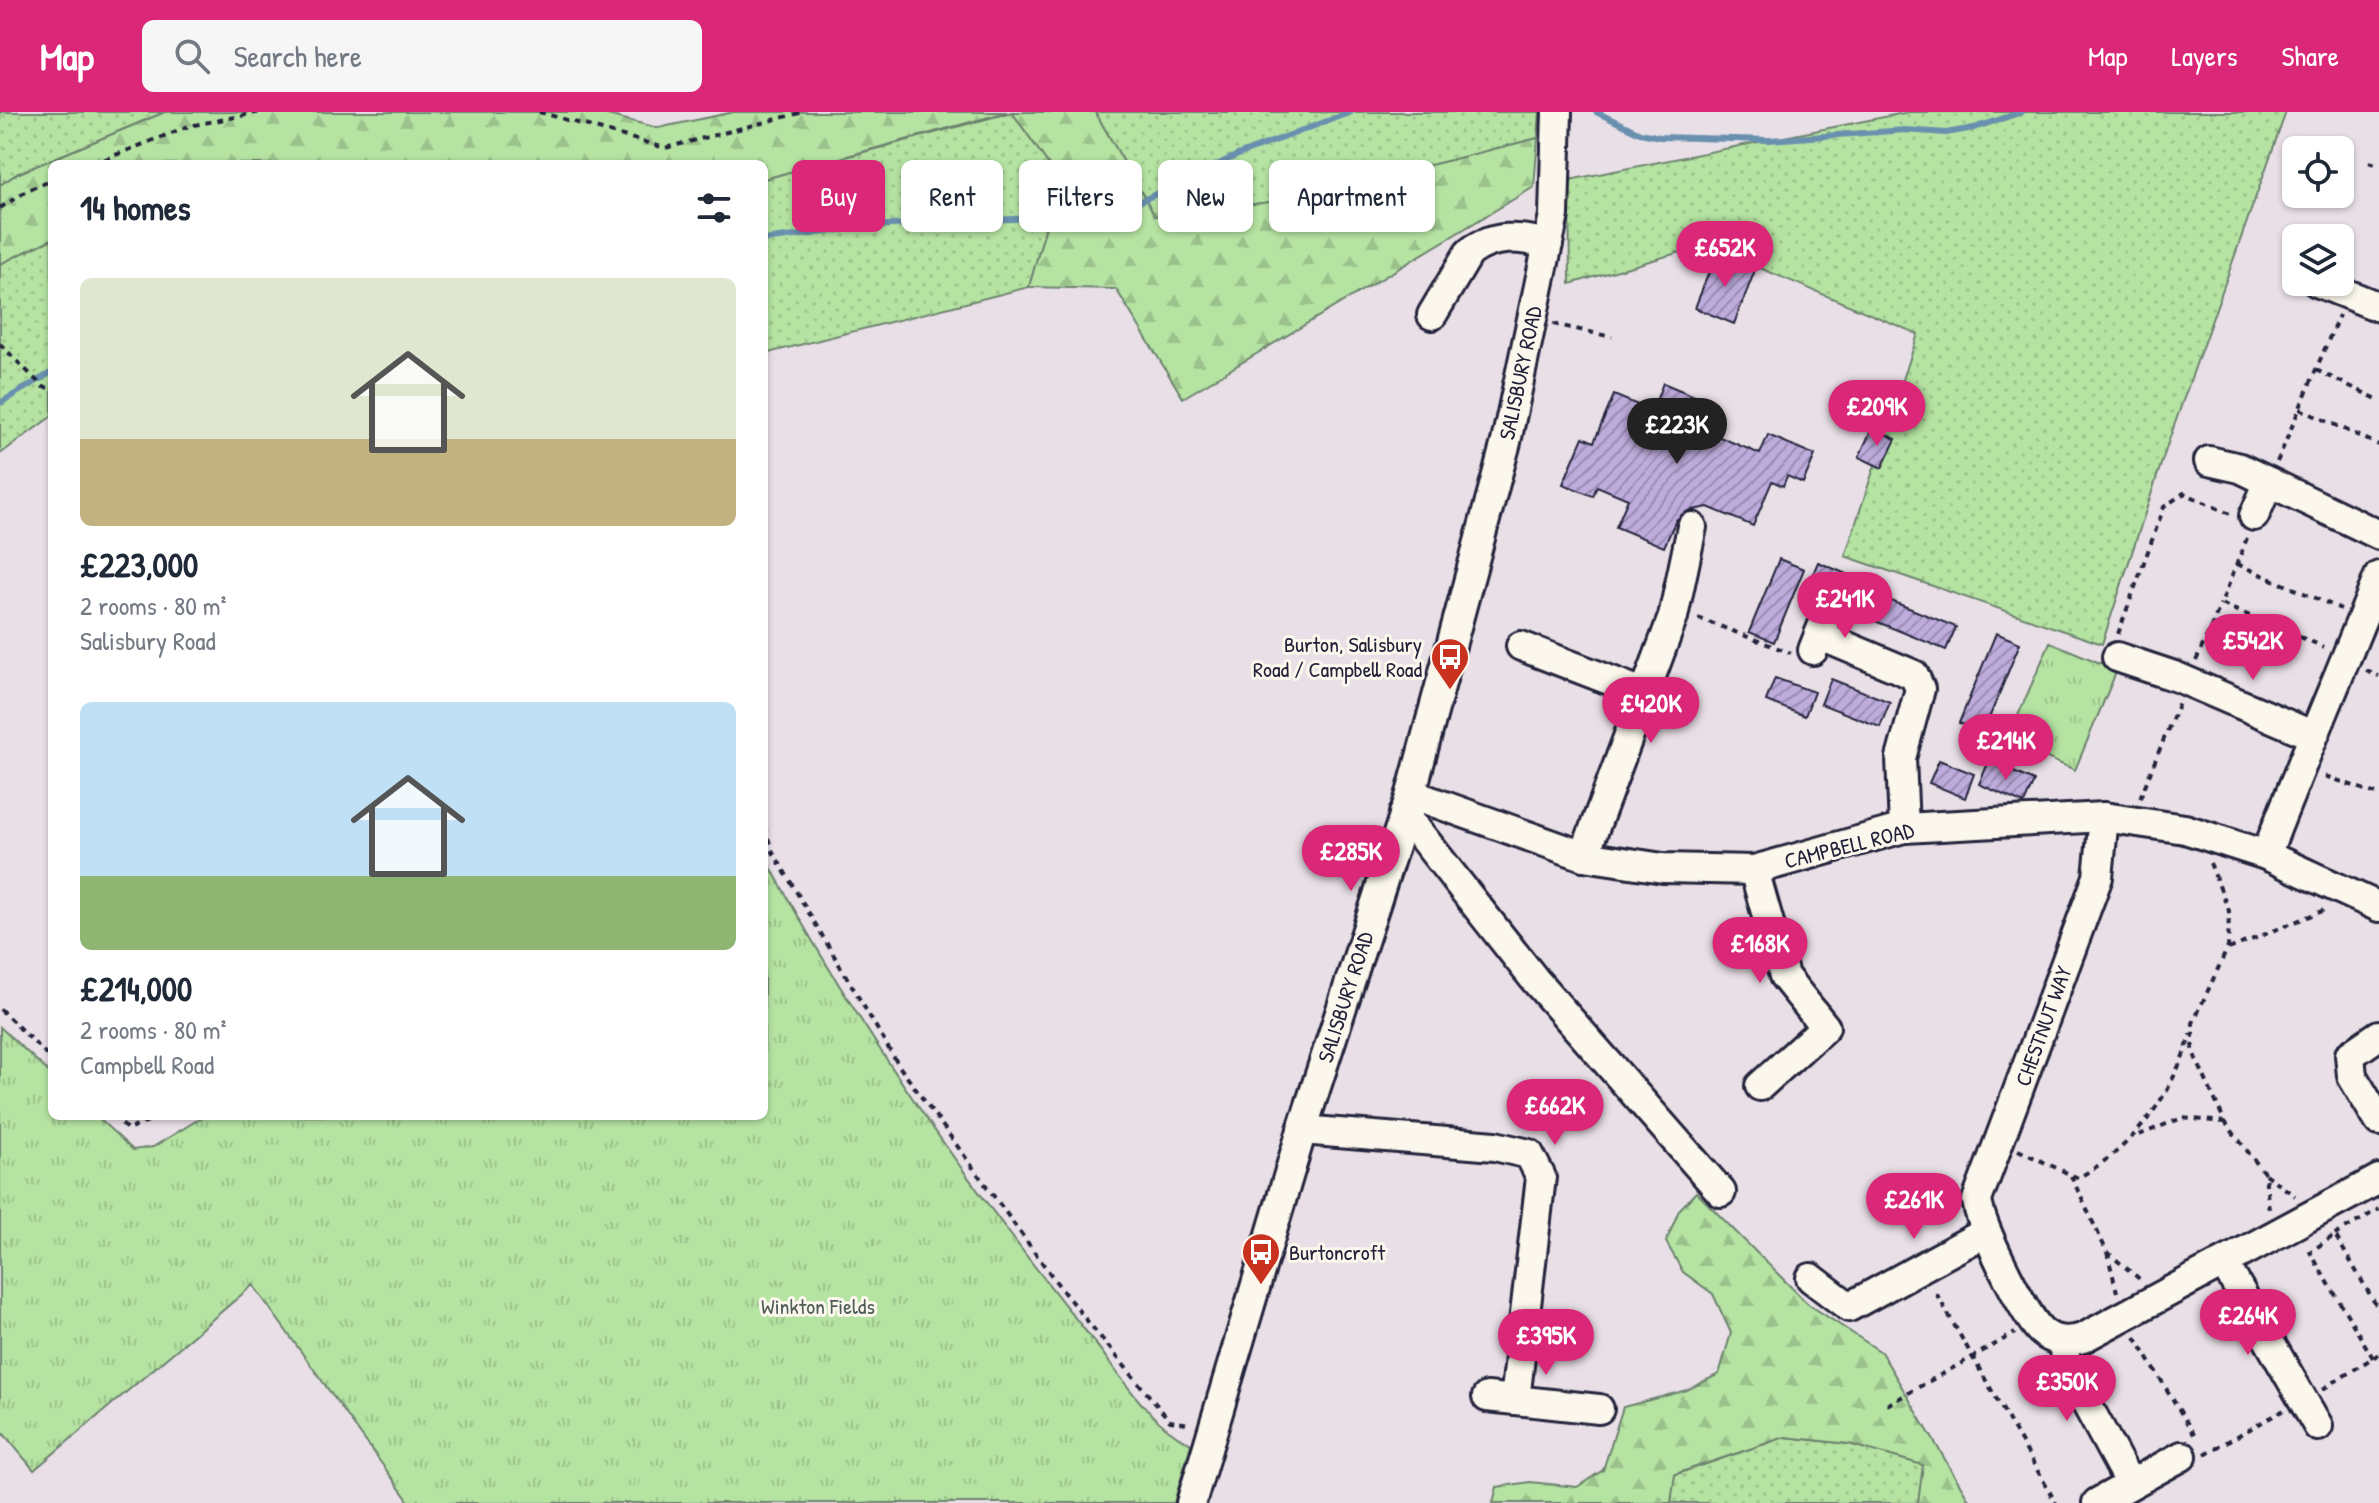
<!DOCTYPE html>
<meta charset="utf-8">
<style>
:root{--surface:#fff;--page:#f6f6f7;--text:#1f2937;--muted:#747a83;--accent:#db2777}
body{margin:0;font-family:"Patrick Hand",sans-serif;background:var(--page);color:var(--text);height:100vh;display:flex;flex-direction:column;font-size:30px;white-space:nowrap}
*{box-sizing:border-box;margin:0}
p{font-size:26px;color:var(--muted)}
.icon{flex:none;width:44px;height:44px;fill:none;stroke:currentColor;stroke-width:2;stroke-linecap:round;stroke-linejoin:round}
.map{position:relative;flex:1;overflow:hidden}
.panel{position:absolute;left:48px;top:48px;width:720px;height:960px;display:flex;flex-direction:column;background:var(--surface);border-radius:12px;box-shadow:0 2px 6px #0004}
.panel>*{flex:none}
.hud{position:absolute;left:792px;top:48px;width:760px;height:72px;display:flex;gap:16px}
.buttons{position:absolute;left:2282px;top:24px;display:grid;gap:16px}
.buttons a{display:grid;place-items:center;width:72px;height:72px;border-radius:12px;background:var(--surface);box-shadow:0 2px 6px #0004;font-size:40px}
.price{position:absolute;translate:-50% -68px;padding:0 18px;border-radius:28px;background:var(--accent);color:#fff;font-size:26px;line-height:52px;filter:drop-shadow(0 2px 4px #0008)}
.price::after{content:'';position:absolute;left:50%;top:48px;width:24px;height:18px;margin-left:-12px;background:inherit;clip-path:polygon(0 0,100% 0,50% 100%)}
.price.current{background:#222;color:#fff}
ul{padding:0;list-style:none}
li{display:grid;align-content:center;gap:16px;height:424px;padding:0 32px}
li span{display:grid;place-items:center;height:248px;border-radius:12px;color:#555}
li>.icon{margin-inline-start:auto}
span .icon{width:144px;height:144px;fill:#fffc;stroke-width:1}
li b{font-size:34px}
h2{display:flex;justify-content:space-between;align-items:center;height:96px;padding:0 32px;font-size:34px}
.chip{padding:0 28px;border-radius:12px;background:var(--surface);box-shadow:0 2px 6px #0004;font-size:28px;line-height:72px}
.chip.current{background:var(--accent);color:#fff}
header{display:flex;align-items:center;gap:48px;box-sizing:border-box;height:112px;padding:0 40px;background:var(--accent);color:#fff}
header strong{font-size:38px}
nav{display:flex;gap:44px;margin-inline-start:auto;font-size:28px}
.search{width:560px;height:72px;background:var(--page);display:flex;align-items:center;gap:20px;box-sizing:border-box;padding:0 28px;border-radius:12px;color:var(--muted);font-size:30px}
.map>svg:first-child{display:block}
.grass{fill:url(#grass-dots);stroke:#6c826e;stroke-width:2}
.forest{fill:url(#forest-firs);stroke:#6c826e;stroke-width:2}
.park{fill:url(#park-tufts);stroke:#6c826e;stroke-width:2}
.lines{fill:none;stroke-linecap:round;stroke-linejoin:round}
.stream{stroke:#6990ae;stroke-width:6}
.building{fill:url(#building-hatch);stroke:#22223b;stroke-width:2}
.minor-casing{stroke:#22223b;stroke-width:34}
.path{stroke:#22223b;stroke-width:4;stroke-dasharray:6 6;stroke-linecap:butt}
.minor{stroke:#fbf7ec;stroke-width:28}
.labels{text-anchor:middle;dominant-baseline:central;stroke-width:6;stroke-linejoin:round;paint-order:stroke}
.street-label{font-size:22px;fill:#22223b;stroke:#fbf7ec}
.poi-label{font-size:22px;fill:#22223b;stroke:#fbf7ec;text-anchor:end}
.park-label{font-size:22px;fill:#4e5c5a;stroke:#fbf7ec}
</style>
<header>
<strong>Map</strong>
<div class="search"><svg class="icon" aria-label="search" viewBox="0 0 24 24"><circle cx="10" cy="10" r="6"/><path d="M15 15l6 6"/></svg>Search here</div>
<nav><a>Map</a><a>Layers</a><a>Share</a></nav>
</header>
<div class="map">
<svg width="2379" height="1391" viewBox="0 0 2379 1391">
<defs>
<pattern id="grass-dots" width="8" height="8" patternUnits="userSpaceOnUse" patternTransform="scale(2)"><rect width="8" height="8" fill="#b5e3a2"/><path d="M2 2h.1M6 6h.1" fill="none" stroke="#9bc28c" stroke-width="1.8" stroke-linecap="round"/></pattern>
<pattern id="forest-firs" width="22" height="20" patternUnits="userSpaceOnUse" patternTransform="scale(2)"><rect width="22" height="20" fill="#b5e3a2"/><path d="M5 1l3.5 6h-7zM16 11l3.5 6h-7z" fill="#9bc28c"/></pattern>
<pattern id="park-tufts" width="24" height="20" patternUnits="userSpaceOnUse" patternTransform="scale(2)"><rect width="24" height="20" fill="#b5e3a2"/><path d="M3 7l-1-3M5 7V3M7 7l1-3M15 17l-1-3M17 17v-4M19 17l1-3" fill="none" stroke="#9bc28c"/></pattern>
<pattern id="building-hatch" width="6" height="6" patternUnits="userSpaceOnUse" patternTransform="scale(2)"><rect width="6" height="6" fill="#beacdc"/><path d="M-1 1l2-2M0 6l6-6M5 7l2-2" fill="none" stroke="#9a8cb4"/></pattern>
</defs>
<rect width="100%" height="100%" fill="#e9e0e7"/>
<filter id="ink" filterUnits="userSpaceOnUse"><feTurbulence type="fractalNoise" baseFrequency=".0125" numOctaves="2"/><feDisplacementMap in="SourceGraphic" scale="16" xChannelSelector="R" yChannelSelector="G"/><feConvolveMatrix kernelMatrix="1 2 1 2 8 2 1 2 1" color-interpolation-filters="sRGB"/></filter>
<g filter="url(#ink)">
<!-- grass -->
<g class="grass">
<polygon points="0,0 165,0 17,62 0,73"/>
<polygon points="1012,0 1051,56 1055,82 1029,175 764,242 764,67"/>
<polygon points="1095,0 1540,0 1538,26 1296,87 1155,104"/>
<polygon points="1909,0 2286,0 2169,328 2102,532 1845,444 1918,222 1705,133 1570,172 1569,68"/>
<polygon points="52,127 52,304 0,342 0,152"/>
<polygon points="1785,1325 1849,1332 1924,1353 1918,1391 1671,1391 1674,1363"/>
</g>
<!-- forest -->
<g class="forest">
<polygon points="165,0 596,0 658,16 734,0 1007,0 764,67 764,52 52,52 52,127 0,152 0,73 17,62"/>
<polygon points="1012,0 1095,0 1155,104 1296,87 1538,26 1534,75 1183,286 1116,177 1029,175 1055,82 1051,56"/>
<polygon points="1696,1080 1808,1192 1881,1240 1971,1391 1918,1391 1923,1353 1849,1332 1785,1325 1675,1362 1671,1391 1493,1391 1497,1375 1530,1370 1577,1375 1603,1358 1623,1295 1687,1278 1719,1262 1731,1221 1713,1182 1683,1160 1666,1130 1679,1098"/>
</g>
<!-- park -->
<g class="park">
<polygon points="2050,530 2117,558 2075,658 2007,629"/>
<path d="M764,743C856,914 970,1076 1092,1227C1121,1264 1148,1311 1191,1332L1174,1391H410L253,1173L34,1358L4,1322L0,1326V915L52,963V1004H96L133,1038L153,1035L204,1004H764Z"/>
</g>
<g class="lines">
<!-- stream -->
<g class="stream">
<polyline points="1596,0 1640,21 1660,25 1769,28 1905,18 1946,21 1974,16 2022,0"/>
<polyline points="764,128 871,114 1091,103 1139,90 1240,42 1351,0"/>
<polyline points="0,291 52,260"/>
</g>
</g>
<!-- building -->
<g class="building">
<polygon points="1716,142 1755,158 1734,212 1695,196"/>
<polygon points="1663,271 1697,285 1686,311 1760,342 1768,323 1815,343 1803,371 1787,364 1783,374 1772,369 1753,414 1708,395 1688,399 1676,408 1664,435 1616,415 1628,387 1597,374 1593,384 1563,372 1583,325 1594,330 1614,283 1652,299"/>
<polygon points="1872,316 1896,327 1882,356 1859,345"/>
<polygon points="1779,447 1804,457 1774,530 1749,520"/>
<polygon points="1818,450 1870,472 1863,491 1810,469"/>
<polygon points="1879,484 1956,515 1946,538 1870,507"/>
<polygon points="1996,521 2020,531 1983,621 1959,611"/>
<polygon points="1775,566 1814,580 1805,604 1766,589"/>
<polygon points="1831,567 1890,590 1880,615 1821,592"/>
<polygon points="1939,648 1974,662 1965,686 1929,671"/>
<polygon points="1989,649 2034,669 2024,692 1979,672"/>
</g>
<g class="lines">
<defs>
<g id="minor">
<polyline points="2317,170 2379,195"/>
<path d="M1432,203L1469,141C1493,122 1521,125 1548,132"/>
<polyline points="2209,349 2240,356 2379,423"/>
<polyline points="2254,404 2269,370"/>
<polyline points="1819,523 1914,563 1920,577 1901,646 1904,716"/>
<polyline points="1521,534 1643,581"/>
<polyline points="1813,538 1829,498"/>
<polyline points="2117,545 2177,565 2312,623"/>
<polyline points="1411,682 1584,744 1663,756 1754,758 1904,716 2104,705 2185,717 2266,743 2379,795"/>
<polyline points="1404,702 1535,868 1721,1080"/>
<path d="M2104,705L2098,765L1977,1088C1980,1114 2023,1201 2041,1219C2053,1230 2068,1231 2083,1226L2379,1067"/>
<path d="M2266,743C2302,649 2342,558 2379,464"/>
<polyline points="1584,744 1673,505 1692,415"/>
<polyline points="1754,758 1784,864 1825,915 1760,974"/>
<polyline points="2379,923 2350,943 2352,964 2379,1009"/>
<polyline points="1302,1018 1495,1034 1529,1042 1541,1065 1515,1288"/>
<polyline points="2224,1151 2318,1314"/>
<polyline points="1811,1166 1849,1195 1986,1120"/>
<polyline points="2063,1229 2066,1254 2130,1372"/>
<polyline points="1487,1285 1599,1297"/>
<polyline points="1191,1391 1302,1018 1411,682 1506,330 1554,103 1557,0"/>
<polyline points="2097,1391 2182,1344"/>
</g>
</defs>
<!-- minor casing -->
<use href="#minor" class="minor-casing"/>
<!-- path -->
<g class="path">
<polyline points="539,0 665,36 804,0"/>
<polyline points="2369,50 2379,53"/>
<polyline points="93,52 189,14 261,0"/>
<polyline points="0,96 28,78 52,68"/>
<polyline points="1553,212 1612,225"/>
<polyline points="0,232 43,275 52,276"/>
<polyline points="2316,258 2379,288"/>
<polyline points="2300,297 2379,333"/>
<polyline points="2277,350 2339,203"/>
<polyline points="2247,426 2221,492 2324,535"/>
<polyline points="2237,452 2341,497"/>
<polyline points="1698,506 1791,541"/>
<polyline points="2118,522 2164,395 2184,381 2232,403"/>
<polyline points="2196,549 2221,492"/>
<polyline points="2366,559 2379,564"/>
<polyline points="2325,664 2379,683"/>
<polyline points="2140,686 2179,590"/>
<polyline points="764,715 773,740 899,954 1065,1182 1170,1309 1190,1312"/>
<polyline points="2210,751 2229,799 2228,835 2193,911 2193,940 2225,1010 2265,1062 2269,1098"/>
<polyline points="2229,837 2324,798"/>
<polyline points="0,897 52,948"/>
<polyline points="113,1004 128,1018 159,1004"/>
<polyline points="2139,1023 2182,1006 2225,1010"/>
<path d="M2018,1038L2078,1066C2138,1032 2170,985 2191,922"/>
<polyline points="2265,1062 2295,1084"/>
<polyline points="2071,1064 2107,1140 2142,1169"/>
<polyline points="2335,1123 2379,1097"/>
<polyline points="2107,1140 2117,1180"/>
<polyline points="1936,1181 2056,1391"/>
<polyline points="2135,1225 2195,1324"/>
<polyline points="2373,1246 2310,1140 2335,1123 2379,1198"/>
<polyline points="2323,1277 2379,1242"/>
<polyline points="1887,1293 2015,1221"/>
<polyline points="2048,1294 2060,1288"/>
<polyline points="2205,1342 2284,1298"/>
</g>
<!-- minor -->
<use href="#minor" class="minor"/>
</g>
</g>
<!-- icons -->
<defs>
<symbol id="bus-pin" viewBox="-11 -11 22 30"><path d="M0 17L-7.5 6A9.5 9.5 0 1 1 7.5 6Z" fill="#c8321e" stroke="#fbf7ec"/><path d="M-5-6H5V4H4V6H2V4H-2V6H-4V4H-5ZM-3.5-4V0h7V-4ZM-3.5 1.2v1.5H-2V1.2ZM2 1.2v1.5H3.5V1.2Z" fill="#fff"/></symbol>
</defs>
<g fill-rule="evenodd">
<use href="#bus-pin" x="1428" y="523" width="44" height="60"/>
<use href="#bus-pin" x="1239" y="1118" width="44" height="60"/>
</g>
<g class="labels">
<!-- street labels -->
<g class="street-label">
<text transform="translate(1520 261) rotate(-78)">SALISBURY ROAD</text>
<text transform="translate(1849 733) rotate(-14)">CAMPBELL ROAD</text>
<text transform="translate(1345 885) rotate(-72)">SALISBURY ROAD</text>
<text transform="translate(2043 914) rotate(-70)">CHESTNUT WAY</text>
</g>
<!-- poi labels -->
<g class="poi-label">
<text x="1422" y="532">Burton, Salisbury<tspan x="1422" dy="25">Road / Campbell Road</tspan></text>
<text x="1289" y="1140" text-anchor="start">Burtoncroft</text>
</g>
<!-- park labels -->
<g class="park-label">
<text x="818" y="1194">Winkton Fields</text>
</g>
</g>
</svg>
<div class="buttons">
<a><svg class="icon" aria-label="locate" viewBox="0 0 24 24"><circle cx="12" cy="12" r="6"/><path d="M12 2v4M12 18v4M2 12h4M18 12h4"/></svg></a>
<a><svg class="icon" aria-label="layers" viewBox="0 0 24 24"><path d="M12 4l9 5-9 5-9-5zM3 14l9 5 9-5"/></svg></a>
</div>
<b class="price" style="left:1725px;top:177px">£652K</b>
<b class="price" style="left:1877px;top:336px">£209K</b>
<b class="price current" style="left:1677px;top:354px">£223K</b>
<b class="price" style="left:1845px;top:528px">£241K</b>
<b class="price" style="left:2253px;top:570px">£542K</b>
<b class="price" style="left:1651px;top:633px">£420K</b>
<b class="price" style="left:2006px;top:670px">£214K</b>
<b class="price" style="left:1351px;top:781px">£285K</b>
<b class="price" style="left:1760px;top:873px">£168K</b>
<b class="price" style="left:1555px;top:1035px">£662K</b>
<b class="price" style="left:1914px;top:1129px">£261K</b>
<b class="price" style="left:2248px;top:1245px">£264K</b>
<b class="price" style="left:1546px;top:1265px">£395K</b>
<b class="price" style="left:2067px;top:1311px">£350K</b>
<div class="hud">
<a class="chip current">Buy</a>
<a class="chip">Rent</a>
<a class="chip">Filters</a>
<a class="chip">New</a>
<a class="chip">Apartment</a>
</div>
<section class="panel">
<h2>14 homes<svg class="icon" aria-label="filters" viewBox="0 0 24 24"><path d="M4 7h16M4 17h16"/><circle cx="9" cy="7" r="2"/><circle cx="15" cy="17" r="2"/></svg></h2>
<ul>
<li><span style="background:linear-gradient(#dfe7d0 65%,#c2b280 0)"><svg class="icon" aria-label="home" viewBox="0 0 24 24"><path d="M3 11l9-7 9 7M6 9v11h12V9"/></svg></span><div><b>£223,000</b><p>2 rooms · 80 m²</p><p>Salisbury Road</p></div></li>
<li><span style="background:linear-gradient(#bfe0f5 70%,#8fb573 0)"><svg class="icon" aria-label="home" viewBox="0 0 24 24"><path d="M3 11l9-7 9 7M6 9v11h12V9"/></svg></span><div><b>£214,000</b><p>2 rooms · 80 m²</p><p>Campbell Road</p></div></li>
</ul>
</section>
</div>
